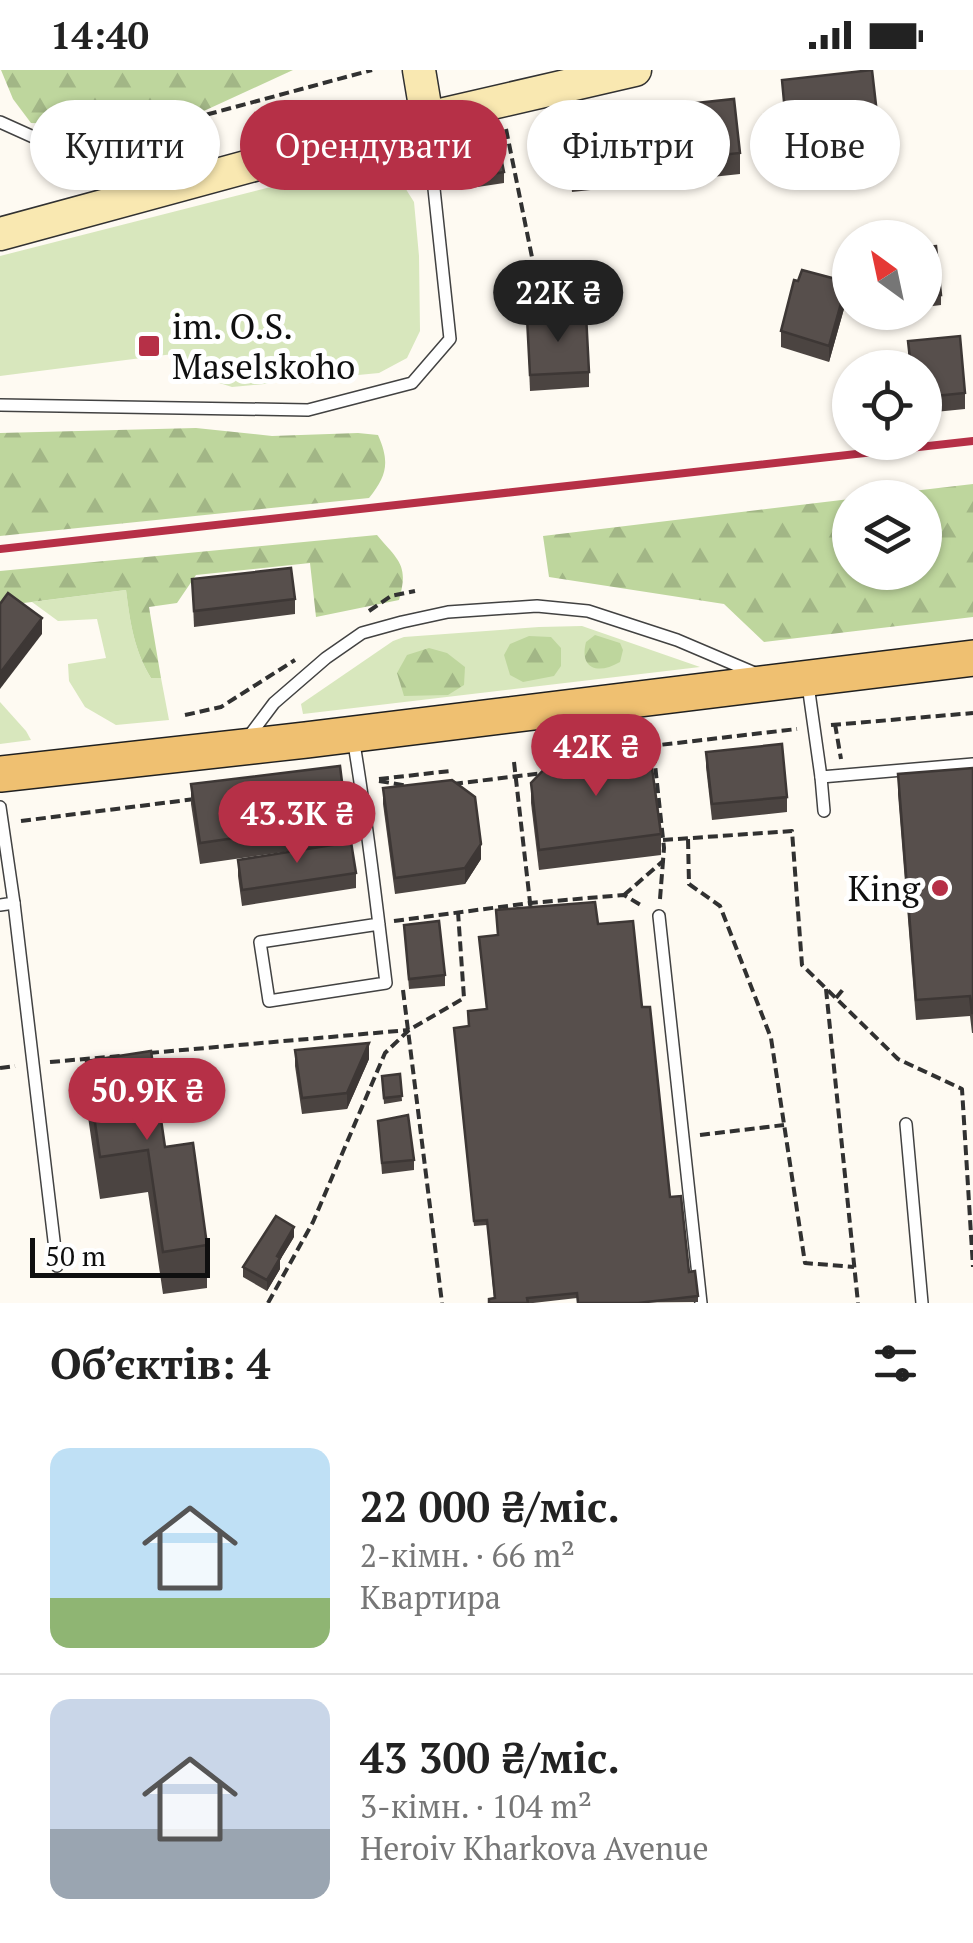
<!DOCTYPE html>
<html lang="uk">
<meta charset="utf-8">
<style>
:root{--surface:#fff;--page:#f2f2f2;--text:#222;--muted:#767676;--line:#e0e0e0;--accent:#b63047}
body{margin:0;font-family:"PT Serif",serif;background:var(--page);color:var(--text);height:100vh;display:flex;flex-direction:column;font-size:38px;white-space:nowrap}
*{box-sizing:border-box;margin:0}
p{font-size:32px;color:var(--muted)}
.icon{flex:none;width:55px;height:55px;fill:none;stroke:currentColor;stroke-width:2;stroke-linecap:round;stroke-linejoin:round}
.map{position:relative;height:1233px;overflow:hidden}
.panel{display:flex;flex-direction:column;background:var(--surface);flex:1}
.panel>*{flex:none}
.guide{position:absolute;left:30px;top:30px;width:915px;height:90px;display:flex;gap:20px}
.needle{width:65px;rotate:327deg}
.controls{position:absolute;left:832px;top:150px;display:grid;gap:20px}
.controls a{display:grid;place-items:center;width:110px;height:110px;border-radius:50%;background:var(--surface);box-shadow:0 2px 8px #0004;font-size:50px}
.scale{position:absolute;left:30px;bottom:25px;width:180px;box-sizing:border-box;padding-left:10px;border:5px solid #0f0f0f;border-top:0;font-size:28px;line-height:35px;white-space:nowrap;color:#0f0f0f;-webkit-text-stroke:8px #fff;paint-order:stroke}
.price{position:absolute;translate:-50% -85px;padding:0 22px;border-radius:35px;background:var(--accent);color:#fff;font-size:32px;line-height:65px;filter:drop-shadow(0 2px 5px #0008)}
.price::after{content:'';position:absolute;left:50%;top:60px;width:30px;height:22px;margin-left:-15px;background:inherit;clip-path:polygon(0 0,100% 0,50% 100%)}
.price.active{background:#222;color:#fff}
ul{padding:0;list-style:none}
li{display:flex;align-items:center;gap:30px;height:250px;padding:0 50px}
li+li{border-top:2px solid var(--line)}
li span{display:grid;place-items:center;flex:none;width:280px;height:200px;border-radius:20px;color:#555}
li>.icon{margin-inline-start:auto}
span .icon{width:120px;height:120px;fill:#fffc;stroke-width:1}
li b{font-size:42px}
h2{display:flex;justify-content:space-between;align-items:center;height:120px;padding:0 50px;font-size:42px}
.chip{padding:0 35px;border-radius:45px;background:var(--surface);box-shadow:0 2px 8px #0004;font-size:35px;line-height:90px}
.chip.active{background:var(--accent);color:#fff}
.status{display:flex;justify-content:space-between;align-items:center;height:70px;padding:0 50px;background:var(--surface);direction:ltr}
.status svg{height:28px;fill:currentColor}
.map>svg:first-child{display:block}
.grass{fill:#d8e7bd}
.forest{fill:url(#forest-firs)}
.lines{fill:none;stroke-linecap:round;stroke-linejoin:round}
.service-casing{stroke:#424242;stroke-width:14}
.secondary-casing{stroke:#313131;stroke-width:35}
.primary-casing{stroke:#202020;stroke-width:38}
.path{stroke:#313131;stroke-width:4;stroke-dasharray:10 5;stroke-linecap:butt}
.service{stroke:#fff;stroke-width:11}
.secondary{stroke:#f9e8b1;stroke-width:32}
.primary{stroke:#efc071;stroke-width:35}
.rail{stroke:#b63047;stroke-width:8}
.wall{fill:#4b4441}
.shaded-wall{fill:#3d3735}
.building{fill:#574f4c;stroke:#3d3735;stroke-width:2.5}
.poi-dot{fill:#b63047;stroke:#fff;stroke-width:4}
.labels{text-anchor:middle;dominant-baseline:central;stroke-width:10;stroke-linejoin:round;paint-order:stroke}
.poi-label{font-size:35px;fill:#0f0f0f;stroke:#fff;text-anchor:start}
</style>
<div class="status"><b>14:40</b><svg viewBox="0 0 49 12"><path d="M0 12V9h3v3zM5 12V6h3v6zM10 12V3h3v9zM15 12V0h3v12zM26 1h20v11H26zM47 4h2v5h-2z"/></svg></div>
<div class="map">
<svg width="973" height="1233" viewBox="0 0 973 1233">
<defs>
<pattern id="forest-firs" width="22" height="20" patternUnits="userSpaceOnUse" patternTransform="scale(2.5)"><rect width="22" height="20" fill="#bed69d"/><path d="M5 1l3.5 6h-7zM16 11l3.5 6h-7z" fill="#a2b686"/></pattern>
</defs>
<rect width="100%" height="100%" fill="#fefaf2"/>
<!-- grass -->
<g class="grass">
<polygon points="365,93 397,105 414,132 419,186 420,261 407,288 379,303 232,317 213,311 173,284 0,306 0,186"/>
<path d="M126,520C130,552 134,580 151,608H161L169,650L116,655L85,637L69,611L68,594L106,588L97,549L58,551L32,532Z"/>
<polygon points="582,556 700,597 303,644 301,634 393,571 404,567 539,557"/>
<polygon points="0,632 26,661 31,670 0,674"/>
</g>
<!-- forest -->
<g class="forest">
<polygon points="1,0 293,0 206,40 133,66 64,54 31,53 13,29"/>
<path d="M196,358L272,366L358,363L378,365C390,392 387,406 369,428L0,466V363Z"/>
<polygon points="973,414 973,547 764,572 724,534 549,507 543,466 850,429 850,502 925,502 925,428 861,427"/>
<path d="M377,465C399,491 409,495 399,530L316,547L310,493L196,505L177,533L149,537L161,608H151C134,580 130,552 126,520L0,536V501Z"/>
<path d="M595,565L620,573L623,580L620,592C598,605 579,599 586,572Z"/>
<polygon points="529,566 551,567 561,578 561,596 554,606 523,612 510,605 504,585 510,574"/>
<polygon points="429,578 447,583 465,597 464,615 448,625 404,626 397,603 407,585"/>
</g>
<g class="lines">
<defs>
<g id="service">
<polyline points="0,52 142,116"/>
<polyline points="0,335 308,340 412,313 450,269 427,53"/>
<polyline points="808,615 821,707 973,694"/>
<path d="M353,668C367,749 376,831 386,913L269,931L260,872L379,854"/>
<polyline points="247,669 274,633 326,588 362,563 402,552 448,542 537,536 588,541 677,570 757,604"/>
<polyline points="821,707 824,741"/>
<polyline points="0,737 14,833 0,835"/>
<polyline points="14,833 57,1196"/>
<polyline points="659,846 701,1233"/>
<polyline points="906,1054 922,1233"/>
</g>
<g id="secondary">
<polyline points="419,0 427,48"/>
<polyline points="0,164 427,48 635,0"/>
</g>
<polyline id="primary" points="0,704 306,670 973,588"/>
</defs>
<!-- service casing -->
<use href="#service" class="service-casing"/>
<!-- secondary casing -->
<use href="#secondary" class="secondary-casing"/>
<!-- primary casing -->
<use href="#primary" class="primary-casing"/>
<!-- path -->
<g class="path">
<polyline points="506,59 535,202"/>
<polyline points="120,68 372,0"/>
<polyline points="369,541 391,526 415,521"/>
<polyline points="185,645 221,637 295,590"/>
<polyline points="835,654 841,689"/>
<polyline points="831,655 973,643"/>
<polyline points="573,685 797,659"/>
<polyline points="514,692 531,841"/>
<polyline points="379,709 450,701"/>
<polyline points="379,711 409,716"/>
<polyline points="453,714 543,703"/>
<polyline points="21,751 195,729"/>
<polyline points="688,769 689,814 720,836 771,968 805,1193 854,1197"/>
<polyline points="663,770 792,761 802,895 898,989 962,1019 973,1197"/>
<polyline points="624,825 663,791 664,778 653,676"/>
<polyline points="660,829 663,791"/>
<polyline points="394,851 530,833 624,825 644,837"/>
<polyline points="826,919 858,1233"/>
<polyline points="403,920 442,1233"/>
<polyline points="836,928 845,917"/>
<polyline points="149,983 409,960"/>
<polyline points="50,992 120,986"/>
<polyline points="0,998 15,996"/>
<polyline points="700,1065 784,1055"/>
<polyline points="268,1233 313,1152 385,983 409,960 464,928 458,842"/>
</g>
<!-- service -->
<use href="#service" class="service"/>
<!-- secondary -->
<use href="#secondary" class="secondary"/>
<!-- primary -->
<use href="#primary" class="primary"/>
<!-- rail -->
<polyline class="rail" points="0,479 973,371"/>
</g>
<!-- wall -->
<g class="wall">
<polygon points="782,10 877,44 877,59 786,69"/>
<polygon points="566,47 740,83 740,104 572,122 566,67"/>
<polygon points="463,63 504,102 504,113 471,118 463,74"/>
<polygon points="925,177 941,225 941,235 925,237"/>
<polygon points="847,228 829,292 781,277 781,261"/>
<polygon points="527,248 589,302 589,317 530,321"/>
<polygon points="908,271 965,323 965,339 925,343 925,298 909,298"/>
<polygon points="192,509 295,529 295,544 194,557"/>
<polygon points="706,682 787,727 787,742 712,750 706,697"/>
<polygon points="973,698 973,963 972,963 970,946 916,950 898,724 898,704"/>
<polygon points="531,713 661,764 661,785 539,800 531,733"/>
<polygon points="191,714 347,752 347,773 200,794 191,734"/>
<polygon points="383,718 481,789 465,814 395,824 383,734"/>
<polygon points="238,790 356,803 356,818 242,836 238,806"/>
<polygon points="598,854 642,937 670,1127 689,1202 698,1226 698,1232 577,1233 577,1228 533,1233 489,1233 494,1228 487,1155 474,1156 454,963 469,956 486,939"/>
<polygon points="404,855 445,905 445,916 409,919"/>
<polygon points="295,980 369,989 347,1039 302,1044 295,996"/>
<polygon points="86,991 165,1077 207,1175 207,1218 163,1224 148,1122 100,1129 86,1033"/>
<polygon points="400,1004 402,1031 384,1034 382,1006"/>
<polygon points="378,1051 414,1090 414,1100 382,1104"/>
<polygon points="294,1167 280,1190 280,1199 267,1221 243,1207 243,1197"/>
</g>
<!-- shaded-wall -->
<g class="shaded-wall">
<polygon points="847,212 847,228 829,292 829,276"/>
<polygon points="42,548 42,564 0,619 0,603"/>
<polygon points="481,774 481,789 465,814 465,798"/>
<polygon points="369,973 369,989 347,1039 347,1023"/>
<polygon points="294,1157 294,1167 280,1190 280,1199 267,1221 267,1210 277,1186"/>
</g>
<!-- building -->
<g class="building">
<polygon points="872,0 877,44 786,53 782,10"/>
<polygon points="734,29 740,83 572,101 566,47"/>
<polygon points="495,57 504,102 471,108 463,63"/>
<polygon points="936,176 941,225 925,226 925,177"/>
<polygon points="802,200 847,212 829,276 781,261 794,210 798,211"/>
<polygon points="586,244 589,302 530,305 527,248"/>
<polygon points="960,266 965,323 925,327 925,298 911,298 908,271"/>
<polygon points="291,498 295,529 194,541 192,509"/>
<polygon points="8,523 42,548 0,603 0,534"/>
<polygon points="782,674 787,727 712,734 706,682"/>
<polygon points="649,676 661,764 539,780 531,713 554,689"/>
<polygon points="340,696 347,752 200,773 191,714"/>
<polygon points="973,698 973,943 972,943 970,926 916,930 898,704"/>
<polygon points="452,710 475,727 481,774 465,798 395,808 383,718"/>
<polygon points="351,772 356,803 242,820 238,790"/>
<polygon points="595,832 598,854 633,851 642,937 650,937 670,1127 681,1126 689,1202 695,1201 698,1226 638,1233 578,1233 577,1223 527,1228 528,1233 489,1233 489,1229 495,1228 487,1150 474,1151 454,958 469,956 468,941 487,939 479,867 498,865 496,840"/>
<polygon points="439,851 445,905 409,909 404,855"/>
<polygon points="369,973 347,1023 302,1028 295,980"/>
<polygon points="151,981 165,1077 193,1073 207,1175 163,1182 148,1080 100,1087 86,991"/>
<polygon points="400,1004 402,1026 384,1028 382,1006"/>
<polygon points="408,1045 414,1090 382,1093 378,1051"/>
<polygon points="276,1146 294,1157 277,1186 280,1188 267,1210 243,1197"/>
</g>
<!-- markers -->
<g class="poi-dot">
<rect x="137" y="264" width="24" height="24" rx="5"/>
<circle cx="940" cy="818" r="10"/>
</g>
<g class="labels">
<!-- poi labels -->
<g class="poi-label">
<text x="172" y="256">іm. O.S.<tspan x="172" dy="40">Maselskoho</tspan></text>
<text x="920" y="818" text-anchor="end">King</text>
</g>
</g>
</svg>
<div class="controls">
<a><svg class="needle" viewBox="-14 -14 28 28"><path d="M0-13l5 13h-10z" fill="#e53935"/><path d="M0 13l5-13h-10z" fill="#767676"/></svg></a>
<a><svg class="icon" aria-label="locate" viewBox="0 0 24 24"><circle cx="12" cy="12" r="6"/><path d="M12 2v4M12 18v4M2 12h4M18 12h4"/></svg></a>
<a><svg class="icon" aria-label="layers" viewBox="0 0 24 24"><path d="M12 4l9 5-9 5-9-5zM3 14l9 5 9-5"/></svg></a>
</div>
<div class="scale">50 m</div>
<b class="price active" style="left:558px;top:275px">22K ₴</b>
<b class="price" style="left:596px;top:729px">42K ₴</b>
<b class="price" style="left:297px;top:796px">43.3K ₴</b>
<b class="price" style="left:147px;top:1073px">50.9K ₴</b>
<div class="guide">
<a class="chip">Купити</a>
<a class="chip active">Орендувати</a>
<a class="chip">Фільтри</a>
<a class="chip">Нове</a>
</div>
</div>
<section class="panel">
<h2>Об’єктів: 4<svg class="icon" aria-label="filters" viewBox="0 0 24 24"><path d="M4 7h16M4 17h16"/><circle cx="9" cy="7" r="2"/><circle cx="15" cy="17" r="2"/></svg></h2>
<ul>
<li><span style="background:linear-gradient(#bfe0f5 75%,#8fb573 0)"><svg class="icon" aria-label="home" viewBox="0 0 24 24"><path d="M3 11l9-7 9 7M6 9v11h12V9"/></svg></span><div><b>22 000 ₴/міс.</b><p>2-кімн. · 66 m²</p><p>Квартира</p></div></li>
<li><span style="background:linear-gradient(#c9d6e8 65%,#9aa5b1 0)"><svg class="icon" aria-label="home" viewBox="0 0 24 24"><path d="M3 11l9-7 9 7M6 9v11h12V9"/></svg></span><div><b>43 300 ₴/міс.</b><p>3-кімн. · 104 m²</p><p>Heroiv Kharkova Avenue</p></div></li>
</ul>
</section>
